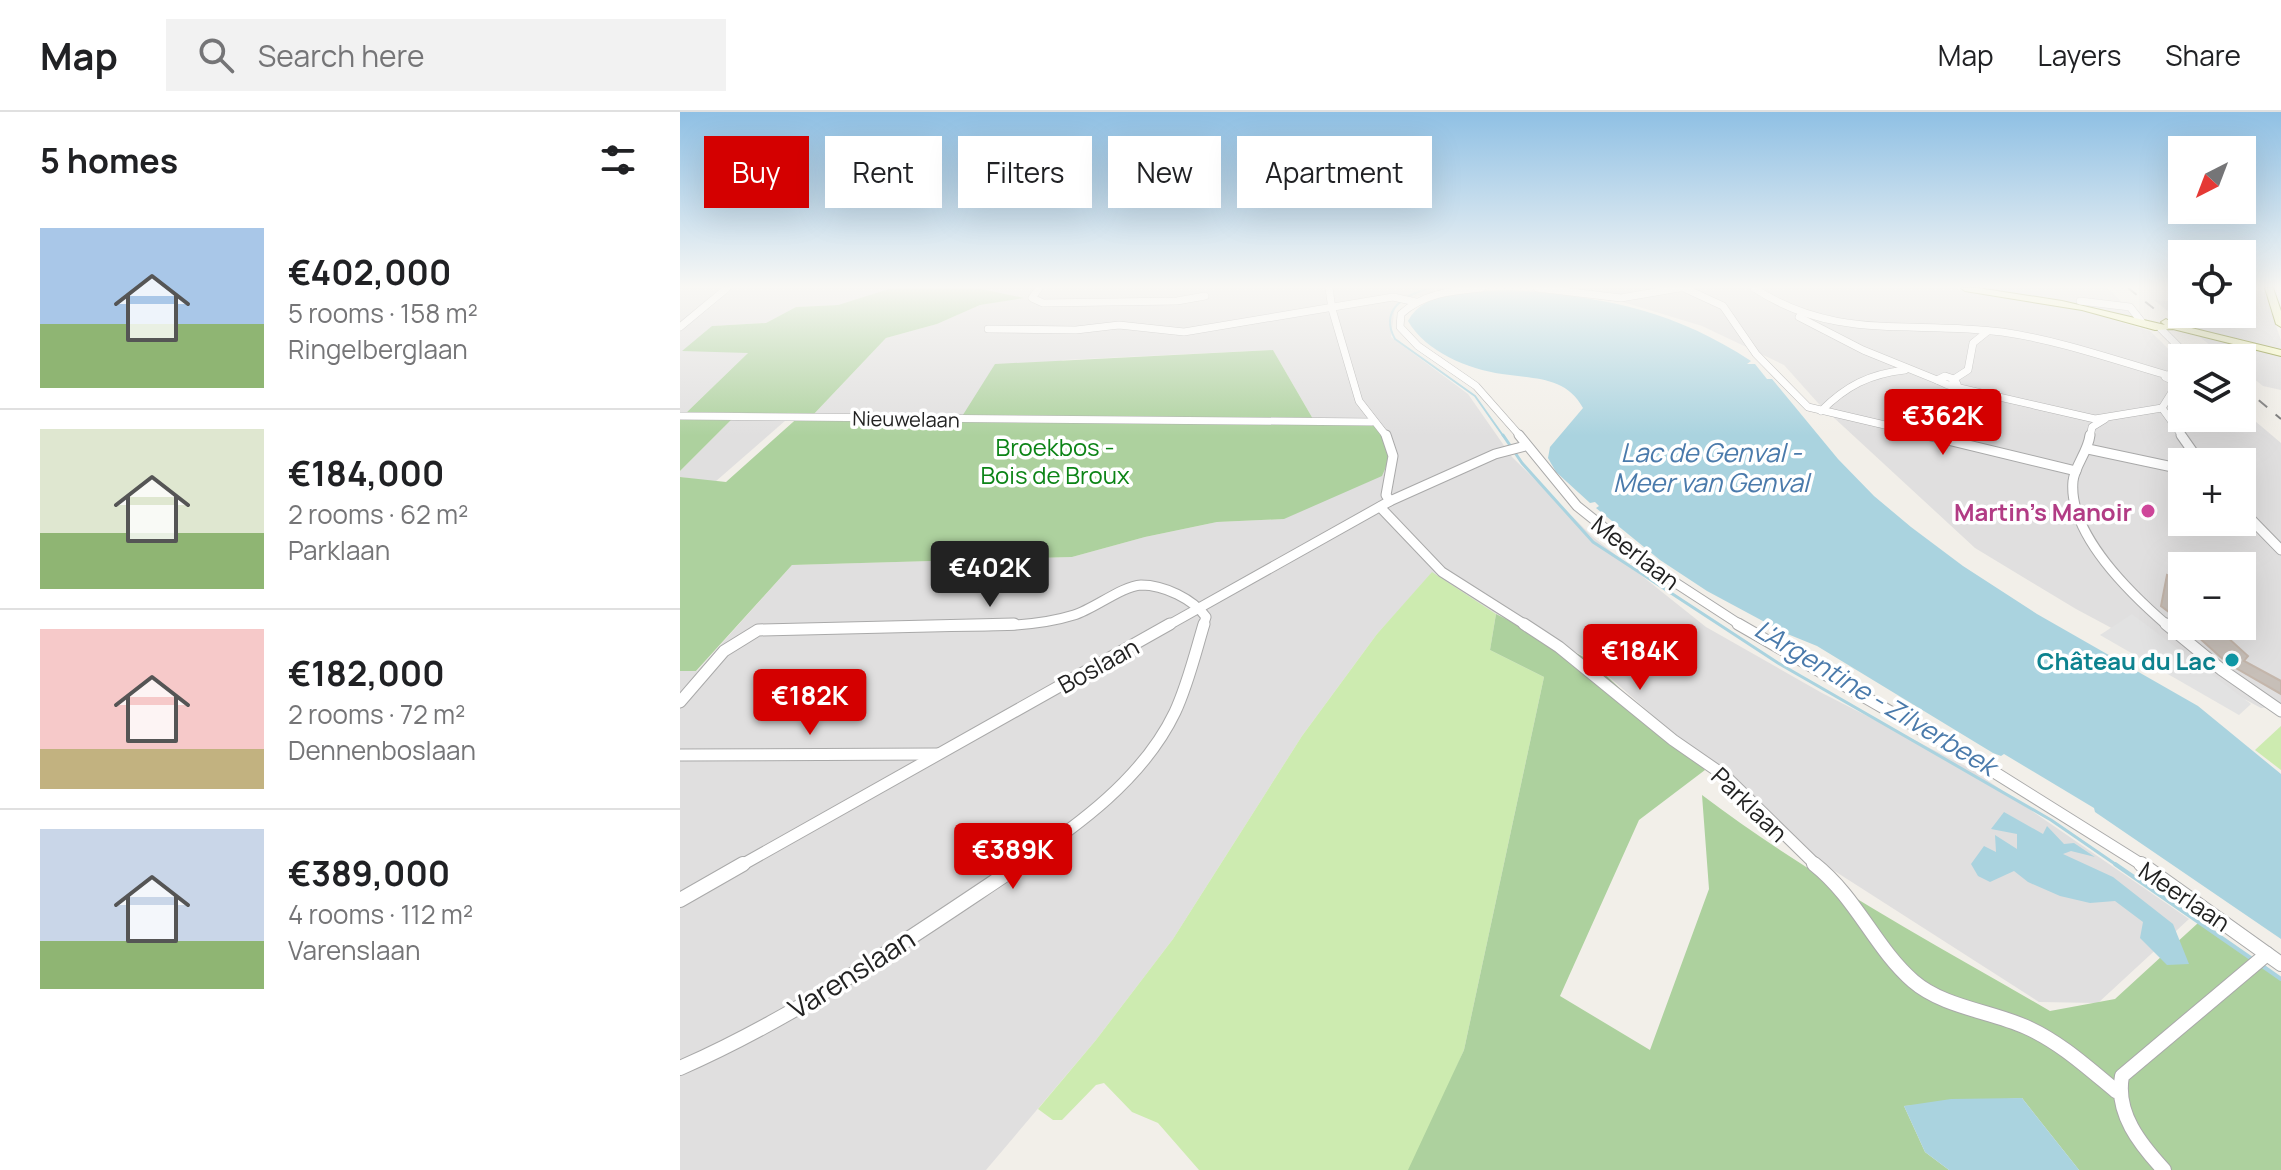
<!DOCTYPE html>
<meta charset="utf-8">
<style>
:root{--surface:#fff;--page:#f2f2f2;--text:#202124;--muted:#757577;--line:#e0e0e0;--accent:#d40000}
body{margin:0;font-family:Manrope,sans-serif;background:var(--page);color:var(--text);height:100vh;display:flex;flex-direction:column;font-size:30px;white-space:nowrap}
*{box-sizing:border-box;margin:0}
p{font-size:26px;color:var(--muted)}
.icon{flex:none;width:44px;height:44px;fill:none;stroke:currentColor;stroke-width:2;stroke-linecap:round;stroke-linejoin:round}
.map{position:relative;flex:1;overflow:hidden}
.sheet{display:flex;flex-direction:column;background:var(--surface);width:680px}
.sheet>*{flex:none}
.banner{position:absolute;left:24px;top:24px;width:760px;height:72px;display:flex;gap:16px}
.needle{width:52px;rotate:222deg}
.buttons{position:absolute;left:1488px;top:24px;display:grid;gap:16px}
.buttons a{display:grid;place-items:center;width:88px;height:88px;border-radius:0px;background:var(--surface);box-shadow:0 8px 32px #0002;font-size:40px}
.price{position:absolute;translate:-50% -68px;padding:0 18px;border-radius:8px;background:var(--accent);color:#fff;font-size:26px;line-height:52px;filter:drop-shadow(0 2px 4px #0008)}
.price::after{content:'';position:absolute;left:50%;top:48px;width:24px;height:18px;margin-left:-12px;background:inherit;clip-path:polygon(0 0,100% 0,50% 100%)}
.price.current{background:#222;color:#fff}
ul{padding:0;list-style:none}
li{display:flex;align-items:center;gap:24px;height:200px;padding:0 40px}
li+li{border-top:2px solid var(--line)}
li span{display:grid;place-items:center;flex:none;width:224px;height:160px;border-radius:0px;color:#555}
li>.icon{margin-inline-start:auto}
span .icon{width:96px;height:96px;fill:#fffc;stroke-width:1}
li b{font-size:34px}
h2{display:flex;justify-content:space-between;align-items:center;height:96px;padding:0 40px;font-size:34px}
.tag{padding:0 28px;border-radius:0px;background:var(--surface);box-shadow:0 8px 32px #0002;font-size:28px;line-height:72px}
.tag.current{background:var(--accent);color:#fff}
header{display:flex;align-items:center;gap:48px;box-sizing:border-box;height:112px;padding:0 40px;background:var(--surface);border-bottom:2px solid var(--line)}
header strong{font-size:38px}
nav{display:flex;gap:44px;margin-inline-start:auto;font-size:28px}
.search{width:560px;height:72px;background:var(--page);display:flex;align-items:center;gap:20px;box-sizing:border-box;padding:0 28px;border-radius:0px;color:var(--muted);font-size:30px}
main{display:flex;flex:1;min-height:0}
.map>svg:first-child{display:block}
.residential{fill:#e0dfdf;fill-rule:evenodd}
.grass{fill:#cdebb0}
.forest{fill:#add19e}
.parking{fill:#e2e2e2}
.water{fill:#aad3df}
.lines{fill:none;stroke-linecap:round;stroke-linejoin:round}
.stream-far2{stroke:#aad3df;stroke-width:2}
.stream-far1{stroke:#aad3df;stroke-width:3}
.stream{stroke:#aad3df;stroke-width:4}
.building{fill:#c7bfb8;stroke:#c4b6ab;stroke-width:2}
.street-far3-casing{stroke:#a9a9a9;stroke-width:8}
.street-far2-casing{stroke:#a9a9a9;stroke-width:11}
.street-far1-casing{stroke:#a9a9a9;stroke-width:13}
.street-casing{stroke:#a9a9a9;stroke-width:16}
.secondary-casing{stroke:#707d05;stroke-width:2}
.street-far3{stroke:#fff;stroke-width:7}
.street-far2{stroke:#fff;stroke-width:9}
.street-far1{stroke:#fff;stroke-width:11}
.street{stroke:#fff;stroke-width:14}
.secondary{fill:#f7fabf;fill-rule:evenodd}
.rail{stroke:#707070;stroke-width:2;stroke-dasharray:11 11;stroke-linecap:butt}
.hotel-dot{fill:#d1479c;stroke:#fff;stroke-width:3}
.culture-dot{fill:#0f9aa8;stroke:#fff;stroke-width:3}
.labels{text-anchor:middle;dominant-baseline:central;stroke-width:7;stroke-linejoin:round;paint-order:stroke}
.far-street-label{font-size:20px;fill:#222;stroke:#fff}
.park-label{font-size:24px;fill:#0c8416;stroke:#fff}
.hotel-label{font-size:24px;font-weight:bold;fill:#b23c85;stroke:#fff;text-anchor:end}
.street-label{font-size:24px;fill:#222;stroke:#fff}
.culture-label{font-size:24px;font-weight:bold;fill:#0d838f;stroke:#fff;text-anchor:end}
.water-label{font-size:26px;font-style:italic;fill:#4a7aab;stroke:#fff}
.near-street-label{font-size:28px;fill:#222;stroke:#fff}
</style>
<header>
<strong>Map</strong>
<div class="search"><svg class="icon" aria-label="search" viewBox="0 0 24 24"><circle cx="10" cy="10" r="6"/><path d="M15 15l6 6"/></svg>Search here</div>
<nav><a>Map</a><a>Layers</a><a>Share</a></nav>
</header>
<main>
<section class="sheet">
<h2>5 homes<svg class="icon" aria-label="filters" viewBox="0 0 24 24"><path d="M4 7h16M4 17h16"/><circle cx="9" cy="7" r="2"/><circle cx="15" cy="17" r="2"/></svg></h2>
<ul>
<li><span style="background:linear-gradient(#a9c7e8 60%,#8fb573 0)"><svg class="icon" aria-label="home" viewBox="0 0 24 24"><path d="M3 11l9-7 9 7M6 9v11h12V9"/></svg></span><div><b>€402,000</b><p>5 rooms · 158 m²</p><p>Ringelberglaan</p></div></li>
<li><span style="background:linear-gradient(#dfe7d0 65%,#8fb573 0)"><svg class="icon" aria-label="home" viewBox="0 0 24 24"><path d="M3 11l9-7 9 7M6 9v11h12V9"/></svg></span><div><b>€184,000</b><p>2 rooms · 62 m²</p><p>Parklaan</p></div></li>
<li><span style="background:linear-gradient(#f6c9c9 75%,#c2b280 0)"><svg class="icon" aria-label="home" viewBox="0 0 24 24"><path d="M3 11l9-7 9 7M6 9v11h12V9"/></svg></span><div><b>€182,000</b><p>2 rooms · 72 m²</p><p>Dennenboslaan</p></div></li>
<li><span style="background:linear-gradient(#c9d6e8 70%,#8fb573 0)"><svg class="icon" aria-label="home" viewBox="0 0 24 24"><path d="M3 11l9-7 9 7M6 9v11h12V9"/></svg></span><div><b>€389,000</b><p>4 rooms · 112 m²</p><p>Varenslaan</p></div></li>
</ul>
</section>
<div class="map">
<svg width="1601" height="1058" viewBox="0 0 1601 1058">
<rect width="100%" height="100%" fill="#f2efe9"/>
<!-- residential -->
<g class="residential">
<polygon points="0,176 212,176 158,193 116,195 86,211 32,214 69,240 7,300 0,300"/>
<polygon points="297,176 789,176 727,186 715,194 711,225 788,282 832,345 913,425 1026,515 1142,581 1291,657 1509,807 1418,891 1359,890 1089,717 1039,662 908,546 816,502 752,461 697,522 622,624 493,827 416,928 306,1058 0,1058 0,559 17,559 112,453 392,445 465,425 537,410 604,407 633,307 593,238 383,248 281,306 131,305 206,226 257,212 300,193 341,186"/>
<path d="M873,176H1271L1394,196L1470,219L1502,250V306H1562V298L1601,331V594L1581,596L1396,497L1295,436L1138,291L1104,253L1022,214L920,183ZM1502,350H1562V410H1502ZM1502,454H1562V514H1502Z"/>
<polygon points="1291,176 1428,176 1457,206 1403,194"/>
<polygon points="1496,176 1502,176 1502,202 1562,202 1562,176 1584,180 1601,228 1601,278 1583,274 1573,266 1562,258 1562,246 1546,246 1474,188 1488,189"/>
<polygon points="52,307 106,308 35,370 0,365 0,359"/>
</g>
<!-- grass -->
<g class="grass">
<polygon points="752,460 816,502 810,538 864,565 784,938 731,1058 519,1058 478,1011 452,1000 424,971 416,973 382,1008 373,1008 358,997 416,928 493,827 622,624 697,522"/>
<polygon points="1601,614 1601,658 1575,638"/>
</g>
<!-- forest -->
<g class="forest">
<polygon points="212,176 297,176 344,186 300,193 257,212 206,226 132,304 281,306 315,252 593,238 633,307 697,307 711,343 702,364 604,407 537,410 465,425 392,445 112,453 16,559 0,559 0,365 46,370 122,302 7,300 68,241 2,239 32,214 86,211 116,195 158,193"/>
<polygon points="0,307 52,307 0,359"/>
<path d="M816,502L910,548L1025,658L959,708L880,884L970,938L1029,777L1022,683C1132,766 1251,830 1370,899L1435,887L1518,811L1601,867V1058H1399L1342,986L1224,994L1245,1040L1269,1058H728L784,938L864,565L810,538Z"/>
</g>
<!-- parking -->
<polygon class="parking" points="1452,502 1571,592 1559,603 1420,523"/>
<!-- water -->
<g class="water">
<path d="M830,178C921,184 994,198 1071,249L1067,252H1075L1087,267H1092L1158,347L1194,384L1231,415L1283,454L1357,502L1518,594L1601,662V827L1415,700L1414,696L1324,642L1321,644L1313,641L1137,534L1105,521L1027,479L980,448L916,396L919,394L915,390L910,391L876,360L868,346L870,335L903,296C886,264 853,267 822,262C788,257 746,240 728,209C745,176 798,180 830,178Z"/>
<polygon points="1324,700 1363,722 1367,714 1384,732 1394,731 1415,745 1391,739 1383,742 1433,765 1493,812 1509,852 1487,853 1460,826 1463,810 1435,789 1410,791 1380,784 1348,770 1334,759 1310,770 1298,764 1291,752 1304,734 1316,740 1315,723 1337,737 1337,722 1311,717"/>
<polygon points="1342,986 1399,1058 1269,1058 1245,1040 1224,994 1271,987"/>
</g>
<g class="lines">
<!-- stream-far2 -->
<path class="stream-far2" d="M750,176C724,183 699,198 715,227L795,284L824,325"/>
<!-- stream-far1 -->
<polyline class="stream-far1" points="823,323 842,351 913,430 1098,551 1371,708 1438,754"/>
<!-- stream -->
<g class="stream">
<polyline points="1435,752 1572,847"/>
<polyline points="1581,853 1601,867"/>
</g>
</g>
<!-- building -->
<g class="building">
<polygon points="1487,463 1502,469 1502,510 1481,494"/>
<polygon points="1506,514 1535,514 1568,544 1564,549 1601,569 1601,582 1547,551"/>
</g>
<g class="lines">
<defs>
<g id="street-far3">
<polyline points="359,176 352,186 363,191 497,189 525,184"/>
<polyline points="649,176 652,197 679,289 707,325"/>
<path d="M802,176C772,179 744,181 721,202L720,215L738,234L796,274L841,325"/>
<polyline points="857,176 941,186 999,176"/>
<polyline points="1004,176 1043,194 1076,242 1128,295 1256,325"/>
<path d="M1074,176C1156,230 1231,208 1322,220C1378,228 1432,247 1487,263"/>
<polyline points="1400,189 1450,195 1461,209"/>
<polyline points="1119,205 1183,238 1257,268"/>
<polyline points="0,215 47,176"/>
<polyline points="308,217 396,218 439,213 504,220 713,185 736,190"/>
<polyline points="1481,217 1510,246"/>
<polygon points="1265,264 1274,267 1277,272 1268,273 1257,268"/>
<polyline points="1502,265 1490,262 1485,265 1502,273"/>
<polyline points="1274,267 1288,258 1293,231 1308,219"/>
<polyline points="1271,274 1415,307 1482,296"/>
<polyline points="1482,296 1503,325"/>
<polyline points="1482,296 1497,272"/>
<path d="M1141,299C1166,274 1189,262 1225,258"/>
<polyline points="0,304 692,310"/>
<polyline points="1410,325 1412,315 1425,307"/>
</g>
<g id="street-far2">
<polyline points="706,323 713,344 706,383 710,389"/>
<polyline points="839,323 897,394 982,462 1062,514"/>
<polyline points="1247,323 1396,359"/>
<path d="M1410,323C1408,340 1395,353 1393,369C1388,422 1452,483 1488,514"/>
<polyline points="1501,323 1520,350"/>
<polyline points="1408,337 1502,357"/>
<polyline points="700,395 762,460 847,514"/>
<polyline points="1562,398 1601,438"/>
<path d="M241,514C291,513 346,518 394,503C414,497 442,474 461,473C484,473 513,487 526,505L523,514"/>
<polyline points="487,514 710,389 815,342 845,334"/>
</g>
<g id="street-far1">
<polyline points="844,512 879,535 993,628 1045,664 1137,754"/>
<polyline points="1058,512 1306,655 1464,754"/>
<polyline points="1486,512 1542,558 1601,599"/>
<polyline points="0,590 44,539 78,518 334,512"/>
<polyline points="0,643 258,642"/>
<polyline points="60,754 490,512"/>
<path d="M338,754C397,714 463,667 495,600C508,572 515,542 524,512"/>
</g>
<g id="street">
<path d="M1134,752C1177,786 1195,836 1233,869C1263,895 1310,899 1346,915C1380,930 1408,956 1436,979"/>
<polyline points="1461,752 1601,852"/>
<polyline points="0,788 63,752"/>
<path d="M0,956C121,903 231,825 341,752"/>
<path d="M1484,1058C1460,1032 1435,1001 1442,964L1587,842"/>
</g>
<g id="secondary">
<polygon points="1281,176 1298,176 1382,189 1485,213 1481,210 1486,207 1495,212 1601,238 1601,244 1493,217 1475,218 1402,198 1285,179"/>
<polygon points="1585,176 1593,176 1601,199 1601,215 1596,212"/>
</g>
</defs>
<!-- street-far3 casing -->
<use href="#street-far3" class="street-far3-casing"/>
<!-- street-far2 casing -->
<use href="#street-far2" class="street-far2-casing"/>
<!-- street-far1 casing -->
<use href="#street-far1" class="street-far1-casing"/>
<!-- street casing -->
<use href="#street" class="street-casing"/>
<!-- secondary casing -->
<use href="#secondary" class="secondary-casing"/>
<!-- street-far3 -->
<use href="#street-far3" class="street-far3"/>
<!-- street-far2 -->
<use href="#street-far2" class="street-far2"/>
<!-- street-far1 -->
<use href="#street-far1" class="street-far1"/>
<!-- street -->
<use href="#street" class="street"/>
<!-- secondary -->
<use href="#secondary" class="secondary"/>
<!-- rail -->
<g class="rail">
<polyline points="1448,176 1477,199"/>
<polyline points="1562,274 1601,307"/>
</g>
</g>
<!-- sky -->
<linearGradient id="sky" x2="0" y2="1"><stop stop-color="#8fc0e4"/><stop offset="0.54" stop-color="#f9f8f5"/><stop offset="1" stop-color="#f9f8f5" stop-opacity="0"/></linearGradient>
<rect width="1601" height="324" fill="url(#sky)"/>
<!-- markers -->
<circle class="hotel-dot" cx="1468" cy="399" r="8"/>
<circle class="culture-dot" cx="1552" cy="548" r="8"/>
<g class="labels">
<!-- far-street labels -->
<g class="far-street-label">
<text transform="translate(226 307) rotate(1)">Nieuwelaan</text>
</g>
<!-- park labels -->
<g class="park-label">
<text x="375" y="334">Broekbos -<tspan x="375" dy="28">Bois de Broux</tspan></text>
</g>
<!-- hotel labels -->
<g class="hotel-label">
<text x="1452" y="399">Martin's Manoir</text>
</g>
<!-- street labels -->
<g class="street-label">
<text transform="translate(956 440) rotate(38)">Meerlaan</text>
<text transform="translate(418 553) rotate(-29)">Boslaan</text>
<text transform="translate(1070 692) rotate(44)">Parklaan</text>
<text transform="translate(1505 784) rotate(34)">Meerlaan</text>
</g>
<!-- culture labels -->
<g class="culture-label">
<text x="1536" y="548">Château du Lac</text>
</g>
<!-- water labels -->
<g class="water-label">
<text x="1031" y="340">Lac de Genval -<tspan x="1031" dy="30">Meer van Genval</tspan></text>
<text transform="translate(1196 585) rotate(31)">L'Argentine - Zilverbeek</text>
</g>
<!-- near-street labels -->
<g class="near-street-label">
<text transform="translate(171 861) rotate(-32)">Varenslaan</text>
</g>
</g>
</svg>
<div class="buttons">
<a><svg class="needle" viewBox="-14 -14 28 28"><path d="M0-13l5 13h-10z" fill="#e53935"/><path d="M0 13l5-13h-10z" fill="#757577"/></svg></a>
<a><svg class="icon" aria-label="locate" viewBox="0 0 24 24"><circle cx="12" cy="12" r="6"/><path d="M12 2v4M12 18v4M2 12h4M18 12h4"/></svg></a>
<a><svg class="icon" aria-label="layers" viewBox="0 0 24 24"><path d="M12 4l9 5-9 5-9-5zM3 14l9 5 9-5"/></svg></a>
<a>+</a>
<a>−</a>
</div>
<b class="price" style="left:1263px;top:345px">€362K</b>
<b class="price current" style="left:310px;top:497px">€402K</b>
<b class="price" style="left:960px;top:580px">€184K</b>
<b class="price" style="left:130px;top:625px">€182K</b>
<b class="price" style="left:333px;top:779px">€389K</b>
<div class="banner">
<a class="tag current">Buy</a>
<a class="tag">Rent</a>
<a class="tag">Filters</a>
<a class="tag">New</a>
<a class="tag">Apartment</a>
</div>
</div>
</main>
